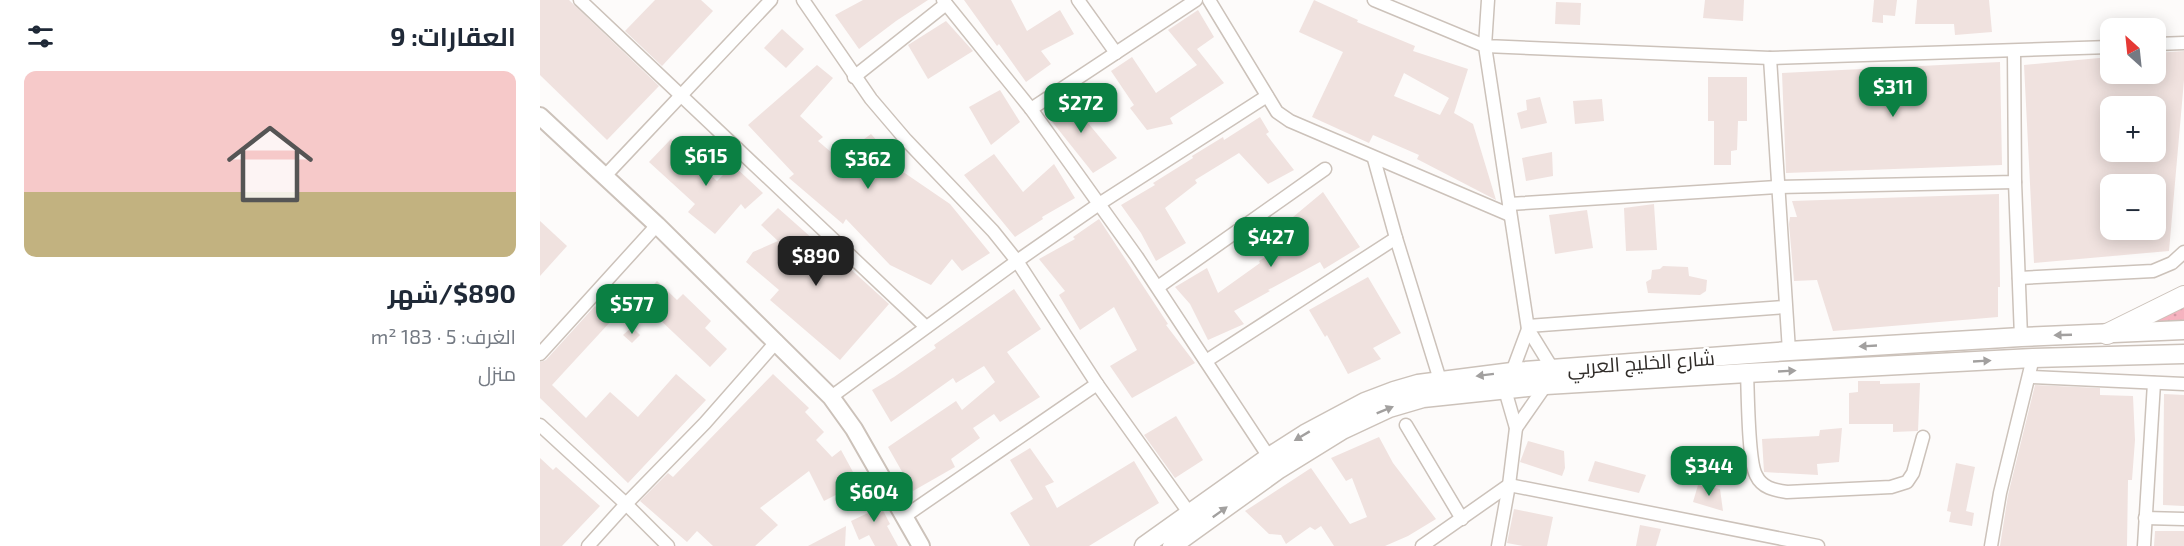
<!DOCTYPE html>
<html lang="ar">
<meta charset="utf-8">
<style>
:root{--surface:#fff;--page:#f2f2f3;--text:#1f2937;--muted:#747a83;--accent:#0b8043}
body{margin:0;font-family:"Exo 2",Cairo,sans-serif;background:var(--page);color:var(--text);direction:rtl;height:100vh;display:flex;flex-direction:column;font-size:22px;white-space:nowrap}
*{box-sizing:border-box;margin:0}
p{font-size:20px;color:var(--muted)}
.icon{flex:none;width:33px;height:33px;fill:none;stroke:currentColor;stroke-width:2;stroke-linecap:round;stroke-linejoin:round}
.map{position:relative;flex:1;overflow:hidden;direction:ltr}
.drawer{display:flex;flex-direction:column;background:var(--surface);width:540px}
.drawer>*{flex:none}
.needle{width:39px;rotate:333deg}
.buttons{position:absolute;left:1560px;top:18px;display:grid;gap:12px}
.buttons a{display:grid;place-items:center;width:66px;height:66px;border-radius:12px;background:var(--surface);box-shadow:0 3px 15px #0003;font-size:30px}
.price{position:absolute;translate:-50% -51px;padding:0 14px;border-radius:12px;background:var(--accent);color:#fff;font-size:20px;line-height:39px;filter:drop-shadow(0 2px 3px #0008)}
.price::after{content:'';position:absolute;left:50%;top:36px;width:18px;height:14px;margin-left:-9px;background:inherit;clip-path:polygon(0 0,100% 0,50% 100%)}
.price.active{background:#222;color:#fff}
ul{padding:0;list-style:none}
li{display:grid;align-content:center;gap:12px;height:318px;padding:0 24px}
li span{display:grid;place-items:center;height:186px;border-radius:12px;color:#555}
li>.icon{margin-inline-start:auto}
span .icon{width:108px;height:108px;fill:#fffc;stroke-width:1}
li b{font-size:26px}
h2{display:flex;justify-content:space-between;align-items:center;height:72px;padding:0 24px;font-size:26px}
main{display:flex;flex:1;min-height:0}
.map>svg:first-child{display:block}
.grass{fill:url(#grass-dots)}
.building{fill:#f0e2df;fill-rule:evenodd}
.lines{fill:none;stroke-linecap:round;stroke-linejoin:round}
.minor-casing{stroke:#ccc2ba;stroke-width:15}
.secondary-casing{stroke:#ccc2ba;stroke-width:20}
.primary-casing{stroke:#ccc2ba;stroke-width:21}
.trunk-casing{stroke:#ccc2ba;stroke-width:22}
.minor{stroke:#fff;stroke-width:12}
.secondary{stroke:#fff;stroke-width:16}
.primary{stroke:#fff;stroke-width:18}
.trunk{stroke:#fff;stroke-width:20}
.oneway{fill:#a2a09f}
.labels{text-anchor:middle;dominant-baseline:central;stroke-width:5;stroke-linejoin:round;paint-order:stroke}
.street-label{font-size:20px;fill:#302c29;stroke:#fff}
</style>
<main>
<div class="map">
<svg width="1644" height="546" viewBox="0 0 1644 546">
<defs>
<pattern id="grass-dots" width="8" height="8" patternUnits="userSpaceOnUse" patternTransform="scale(1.5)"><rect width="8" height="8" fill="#f5b3bf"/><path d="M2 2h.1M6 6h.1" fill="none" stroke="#d29aa4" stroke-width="1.8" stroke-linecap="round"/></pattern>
</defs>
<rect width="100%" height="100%" fill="#fdfbfa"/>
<!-- grass -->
<polygon class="grass" points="1644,298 1644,329 1573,332"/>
<!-- building -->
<g class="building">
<polygon points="0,0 29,0 119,86 67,140 0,75"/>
<polygon points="115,0 161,0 173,11 122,66 85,31"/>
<polygon points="323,0 388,0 356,21 319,49 295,15"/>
<polygon points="424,0 471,0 487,31 520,10 534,34 501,51 511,64 486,82 459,44 457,46"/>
<path d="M774,0L818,20L817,22L875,46L873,51L928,69L914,113L933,124L956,200L877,159L879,155L833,135L829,143L772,117L803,52L759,32ZM864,73L909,98L900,115L854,96Z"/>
<polygon points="1165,0 1204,0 1203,21 1163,18"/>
<polygon points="1334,0 1357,0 1355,16 1343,15 1343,23 1332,22"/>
<polygon points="1377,0 1449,0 1452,32 1415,35 1414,24 1375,24"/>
<polygon points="1016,2 1041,3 1040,25 1015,24"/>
<polygon points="658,10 674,37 657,49 684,83 630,118 633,124 607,130 590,108 594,105 571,71 592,57 616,93 657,65 628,30"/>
<polygon points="406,21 433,51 388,79 368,45"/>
<polygon points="242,29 264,49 246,68 224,48"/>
<path d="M1644,51V80L1629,251L1494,263L1484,65L1570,57V74H1616V53ZM1570,106H1616V152H1570ZM1570,184H1616V230H1570Z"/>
<polygon points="1460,62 1462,165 1246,173 1242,73"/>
<polygon points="277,65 293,78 260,116 283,137 278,141 298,158 331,134 356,162 353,165 410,204 450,253 422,271 412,259 391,285 350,265 306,219 303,224 249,178 254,174 208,125"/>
<polygon points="1168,77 1207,77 1207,121 1198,121 1197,150 1191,151 1191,165 1174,165 1174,121 1168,121"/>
<polygon points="460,90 480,122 451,145 429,107"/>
<polygon points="535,94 551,121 548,123 577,158 553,173 506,114"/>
<polygon points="1000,97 1007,123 981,129 977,113 987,110 986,100"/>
<polygon points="1062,99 1064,121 1035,124 1033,101"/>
<polygon points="720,117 729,132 726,134 754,170 728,184 699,153 655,180 657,183 625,208 646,243 616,261 601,233 581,205 615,185 613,183 653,158 652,156 683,137 684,140"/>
<polygon points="131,139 177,181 193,165 223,193 205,209 201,204 175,234 148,212 155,204 109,162"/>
<polygon points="1012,152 1013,176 986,181 982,158"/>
<polygon points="454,154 483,192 514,164 535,198 502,217 503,219 475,237 424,175"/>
<polygon points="783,192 820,247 784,269 780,262 728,290 730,291 694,311 704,324 668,340 650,304 635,287 667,268 678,293 720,263 719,261 763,233 753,217"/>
<polygon points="1459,194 1460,287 1458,287 1458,317 1293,331 1277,280 1254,281 1249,224 1250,217 1257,217 1252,201"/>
<polygon points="1114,204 1117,250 1086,251 1084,208"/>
<polygon points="238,208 282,247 284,245 349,304 300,360 230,300 239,290 206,262 213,252 238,241 221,225"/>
<polygon points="1047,210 1053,248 1015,254 1009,215"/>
<polygon points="559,219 628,324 626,325 655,363 592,398 570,366 597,350 574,307 540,330 519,295 525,291 499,259 535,239 533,237"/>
<polygon points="0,221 27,246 0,276"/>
<polygon points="1123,266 1148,267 1149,276 1167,280 1166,291 1160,295 1108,293 1106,282 1111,279 1112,270 1120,269"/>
<polygon points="828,277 861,333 833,348 841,359 808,374 787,335 785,337 769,310"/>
<polygon points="117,281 137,300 143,294 171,321 165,328 187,349 170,367 99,300"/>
<polygon points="474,289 501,329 467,352 500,397 460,422 454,414 433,428 440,438 411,459 415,467 373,491 348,447 416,401 422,410 455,382 444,366 416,383 413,378 351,422 332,390 354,377 396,348 394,345"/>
<polygon points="55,306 71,321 12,385 46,418 70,392 98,417 136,374 166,400 88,483 0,398 0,362 6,360"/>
<polygon points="92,327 100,335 92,343 83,335"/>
<polygon points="233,374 269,408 265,412 284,432 276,440 292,457 301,450 319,483 284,501 269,471 220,508 238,525 215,546 173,546 157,531 147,542 100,501 128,473 133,477"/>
<polygon points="1318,381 1340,381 1340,384 1380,383 1378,431 1353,432 1353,424 1309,424 1309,393 1318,392"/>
<polygon points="1495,385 1560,388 1560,395 1593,396 1595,440 1592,480 1588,480 1587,546 1460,546 1468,495"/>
<polygon points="1624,394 1644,395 1644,506 1623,505"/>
<polygon points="636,416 663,460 635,478 604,435"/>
<polygon points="1302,428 1299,462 1277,464 1278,475 1224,472 1222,439 1279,436 1280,430"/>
<polygon points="839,437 853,463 896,519 868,536 845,546 794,546 781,526 775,530 770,527 746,544 741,535 729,534 705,511 771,468 810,524 827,517 812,478 806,481 791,458"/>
<polygon points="988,441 1024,451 1025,468 1022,476 980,462"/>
<polygon points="490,448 514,482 505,486 517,508 594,461 619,503 549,546 490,546 470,513 493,499 470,460"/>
<polygon points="0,458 13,470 16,467 60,506 22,546 0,546"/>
<polygon points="1055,461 1106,475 1099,493 1048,481"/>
<polygon points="1416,463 1435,467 1426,511 1434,513 1432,526 1409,522 1411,512 1407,511"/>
<polygon points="1158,485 1180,489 1183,511 1153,502"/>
<polygon points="333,491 350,524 347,526 358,546 335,546 329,535 319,540 311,521 328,513 320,498"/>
<polygon points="974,509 1013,517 1007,546 983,546 967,543"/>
<polygon points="1100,525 1121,529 1116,546 1096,546"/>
<polygon points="306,526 305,546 268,546"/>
<polygon points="1615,531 1644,531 1644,546 1614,546"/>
</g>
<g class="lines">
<defs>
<g id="minor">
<polyline points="40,0 386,327"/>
<polyline points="263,0 331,99 366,140 453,231 477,261 557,384 650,514"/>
<polyline points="403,0 491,109 597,257 729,457"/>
<polyline points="538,0 576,53"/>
<polyline points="669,0 737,112 750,121 970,215"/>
<polyline points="834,0 945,46 988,329 1012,368"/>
<polyline points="948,0 945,46 1230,58 1570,47"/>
<polyline points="1616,44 1644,43"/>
<polyline points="1230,58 1249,351"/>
<polyline points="314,77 406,4"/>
<polyline points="491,109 656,0"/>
<polyline points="834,159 856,238 900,380"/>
<polyline points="65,176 231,0"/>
<polyline points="1475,182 1481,337"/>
<polyline points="969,204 1237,187 1475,182 1474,51"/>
<polyline points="1479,278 1613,271 1632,263 1644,252"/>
<polyline points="618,287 785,169"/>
<polyline points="988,326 1245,307"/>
<polyline points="0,354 117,225"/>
<polyline points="666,361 856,238"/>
<polyline points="972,372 988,329"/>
<path d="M1207,373C1208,393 1208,461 1216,475C1222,488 1234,490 1247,492L1351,487L1367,482L1373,473L1383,437"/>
<polyline points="1490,377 1644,384"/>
<polyline points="291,397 477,261 559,204 727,96"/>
<polyline points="0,425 86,504 128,546"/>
<polyline points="866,425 922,519"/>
<polyline points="976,428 1006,385"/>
<polyline points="365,516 557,384"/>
<polyline points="1605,518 1644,519"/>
<polyline points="48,546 86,504 165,423 237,341"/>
<polyline points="882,546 969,485 1278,546"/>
<polyline points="958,546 969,485 976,428 965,390"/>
<polyline points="1451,546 1460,493 1493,358"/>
<polyline points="1604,546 1614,383"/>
</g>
<polyline id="secondary" points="0,116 117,225 291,397 314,429 381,546"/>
<g id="primary">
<polyline points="604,546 729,457 765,434 825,402 854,391 878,384 972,372 1249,351 1481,337 1644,330"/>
<polyline points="632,546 739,469 802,430 849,408 883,398 1006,385 1207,373 1493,358 1644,354"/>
</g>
<polyline id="trunk" points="1567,334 1644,296"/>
</defs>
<!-- minor casing -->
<use href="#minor" class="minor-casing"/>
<!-- secondary casing -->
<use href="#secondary" class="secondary-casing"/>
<!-- primary casing -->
<use href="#primary" class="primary-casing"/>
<!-- trunk casing -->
<use href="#trunk" class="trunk-casing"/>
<!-- minor -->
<use href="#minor" class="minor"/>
<!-- secondary -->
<use href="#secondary" class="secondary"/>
<!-- primary -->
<use href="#primary" class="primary"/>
<!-- trunk -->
<use href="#trunk" class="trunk"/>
</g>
<!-- one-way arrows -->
<defs><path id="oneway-solid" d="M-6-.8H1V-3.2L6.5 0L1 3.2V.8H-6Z" transform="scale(1.5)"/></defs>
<g class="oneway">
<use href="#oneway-solid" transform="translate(1523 335) rotate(178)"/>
<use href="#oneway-solid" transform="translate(1328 346) rotate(177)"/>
<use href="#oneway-solid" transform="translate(1442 361) rotate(-3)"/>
<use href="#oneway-solid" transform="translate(1247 371) rotate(-3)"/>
<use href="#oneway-solid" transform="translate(945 375) rotate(173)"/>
<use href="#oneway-solid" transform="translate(845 410) rotate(-22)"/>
<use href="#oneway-solid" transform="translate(762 436) rotate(149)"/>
<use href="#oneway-solid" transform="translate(680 512) rotate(-36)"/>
</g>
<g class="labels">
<!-- street labels -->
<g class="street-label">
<text transform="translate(1101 362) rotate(-4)">شارع الخليج العربي</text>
</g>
</g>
</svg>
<div class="buttons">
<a><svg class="needle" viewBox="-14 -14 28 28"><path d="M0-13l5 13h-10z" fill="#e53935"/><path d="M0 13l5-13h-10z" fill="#747a83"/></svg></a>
<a>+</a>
<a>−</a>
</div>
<b class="price" style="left:1353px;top:118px">$311</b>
<b class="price" style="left:541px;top:134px">$272</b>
<b class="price" style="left:166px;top:187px">$615</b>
<b class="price" style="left:328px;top:190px">$362</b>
<b class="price" style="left:731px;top:268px">$427</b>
<b class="price active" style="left:276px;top:287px">$890</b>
<b class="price" style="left:92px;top:335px">$577</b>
<b class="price" style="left:1169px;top:497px">$344</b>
<b class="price" style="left:334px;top:523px">$604</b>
</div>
<section class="drawer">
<h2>العقارات: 9<svg class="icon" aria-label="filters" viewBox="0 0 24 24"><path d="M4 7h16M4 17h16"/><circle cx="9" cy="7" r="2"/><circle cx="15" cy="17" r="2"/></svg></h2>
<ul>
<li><span style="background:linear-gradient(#f6c9c9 65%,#c2b280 0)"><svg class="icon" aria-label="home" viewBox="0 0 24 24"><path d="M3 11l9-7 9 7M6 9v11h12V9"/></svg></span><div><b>$890/شهر</b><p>الغرف: 5 · 183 m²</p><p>منزل</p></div></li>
</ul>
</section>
</main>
